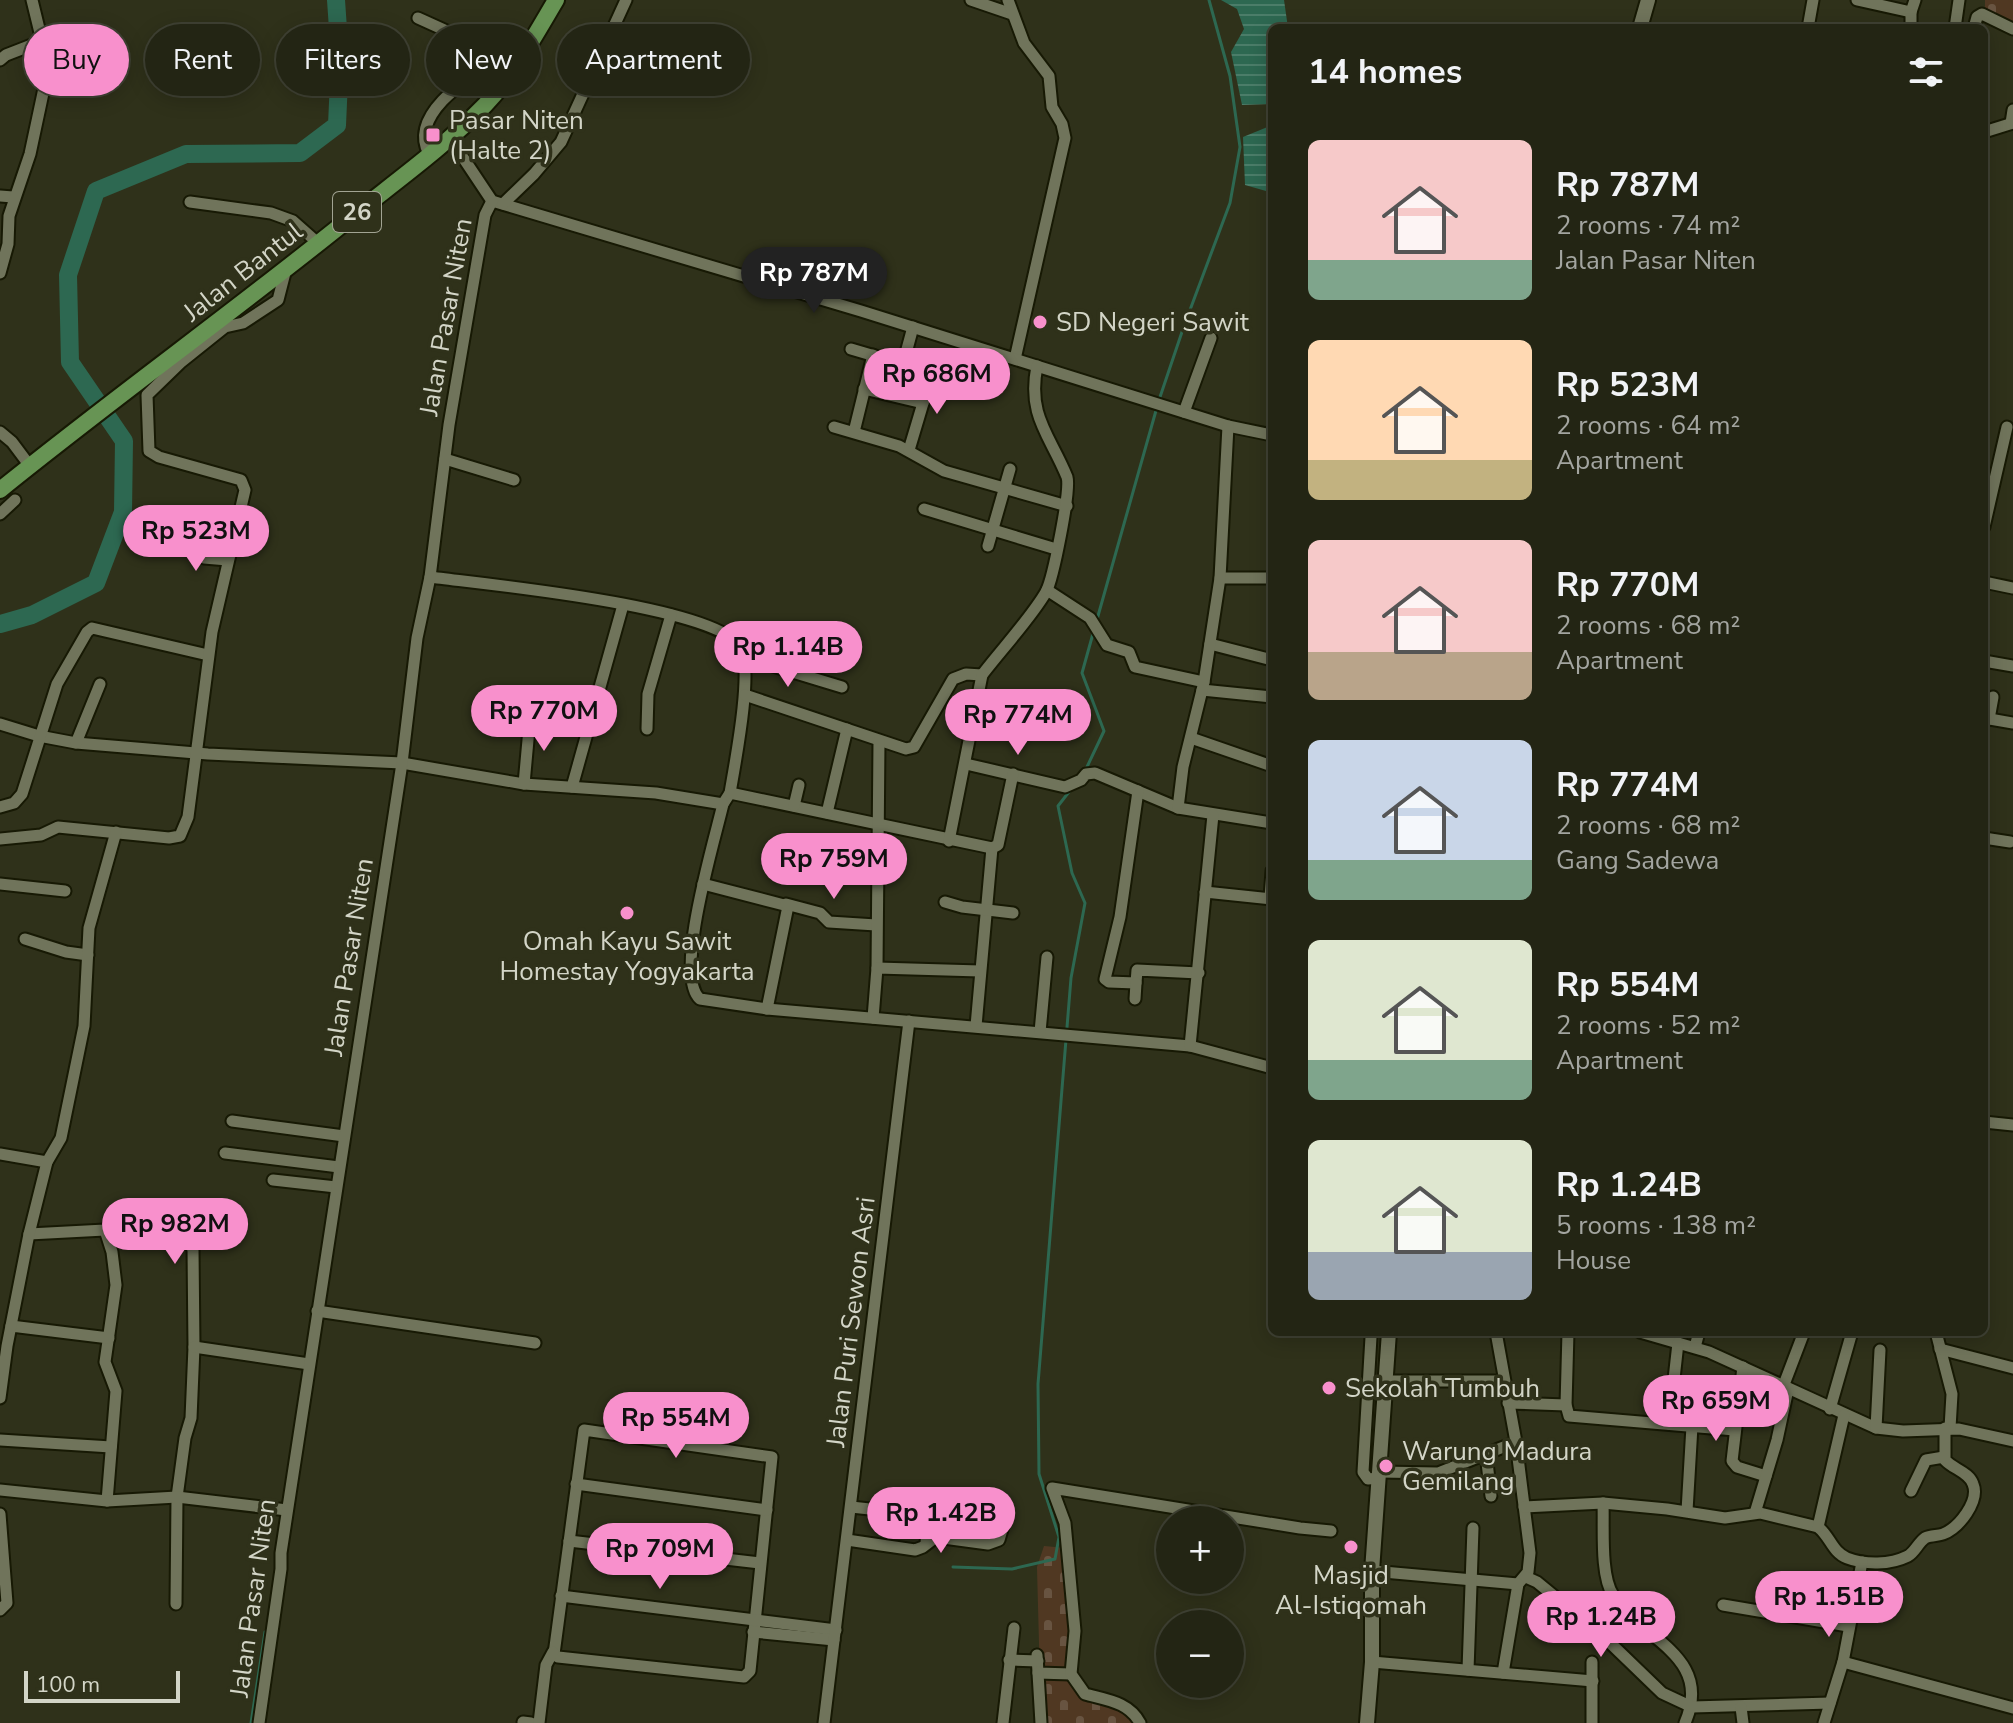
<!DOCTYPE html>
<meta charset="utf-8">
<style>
:root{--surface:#232514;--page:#2f3122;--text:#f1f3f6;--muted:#a3a5a0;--line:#404234;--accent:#f890cc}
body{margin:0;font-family:"Nunito Sans",sans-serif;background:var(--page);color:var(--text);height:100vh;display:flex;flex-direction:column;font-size:30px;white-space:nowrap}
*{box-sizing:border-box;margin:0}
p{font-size:26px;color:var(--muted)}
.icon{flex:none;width:44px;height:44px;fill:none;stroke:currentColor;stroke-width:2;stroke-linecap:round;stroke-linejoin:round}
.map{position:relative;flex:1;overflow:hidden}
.drawer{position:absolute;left:1268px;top:24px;width:720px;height:1312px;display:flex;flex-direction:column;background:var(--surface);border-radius:12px;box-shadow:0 4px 20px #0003,0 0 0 2px var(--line)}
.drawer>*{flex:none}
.guide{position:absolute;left:24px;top:24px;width:760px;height:72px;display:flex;gap:16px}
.buttons{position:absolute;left:1156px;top:1506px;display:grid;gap:16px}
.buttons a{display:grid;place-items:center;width:88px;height:88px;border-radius:50%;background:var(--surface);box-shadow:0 4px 20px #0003,0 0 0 2px var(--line);font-size:40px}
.scale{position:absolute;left:24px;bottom:20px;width:156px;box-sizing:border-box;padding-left:8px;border:4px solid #d3d5c7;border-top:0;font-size:22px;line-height:28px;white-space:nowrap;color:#d3d5c7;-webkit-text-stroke:6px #2f311a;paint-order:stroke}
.price{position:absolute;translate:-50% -68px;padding:0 18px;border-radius:28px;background:var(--accent);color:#111;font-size:26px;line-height:52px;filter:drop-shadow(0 2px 4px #0008)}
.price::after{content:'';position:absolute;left:50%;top:48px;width:24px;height:18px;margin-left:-12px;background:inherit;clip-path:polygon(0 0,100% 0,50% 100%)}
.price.on{background:#222;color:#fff}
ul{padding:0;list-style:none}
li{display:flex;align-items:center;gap:24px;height:200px;padding:0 40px}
li span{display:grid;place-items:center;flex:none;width:224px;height:160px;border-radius:12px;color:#555}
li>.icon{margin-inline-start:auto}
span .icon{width:96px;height:96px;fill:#fffc;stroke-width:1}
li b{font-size:34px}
h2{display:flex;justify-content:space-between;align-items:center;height:96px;padding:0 40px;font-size:34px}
.tag{padding:0 28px;border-radius:36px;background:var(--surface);box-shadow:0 4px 20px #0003,0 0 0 2px var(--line);font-size:28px;line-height:72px}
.tag.on{background:var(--accent);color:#111}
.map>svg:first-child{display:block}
.cemetery{fill:url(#cemetery-stones)}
.water{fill:url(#water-rules)}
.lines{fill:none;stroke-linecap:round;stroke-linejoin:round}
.stream{stroke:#2d6851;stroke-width:3}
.river{stroke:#2d6851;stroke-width:18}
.minor-casing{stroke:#171904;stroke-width:15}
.tertiary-casing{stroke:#171904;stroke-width:18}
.primary-casing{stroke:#171904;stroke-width:20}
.minor{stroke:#70745b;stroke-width:11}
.tertiary{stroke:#70745b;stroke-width:14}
.primary{stroke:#679454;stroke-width:16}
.poi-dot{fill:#f890cc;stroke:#2f311a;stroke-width:3}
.labels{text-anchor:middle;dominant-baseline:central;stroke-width:7;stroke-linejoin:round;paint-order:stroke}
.shield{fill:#2f311a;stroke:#a2a493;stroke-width:2}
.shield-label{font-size:24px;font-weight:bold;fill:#d3d5c7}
.poi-label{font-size:26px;fill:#d3d5c7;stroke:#2f311a;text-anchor:start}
.street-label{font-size:26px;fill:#d3d5c7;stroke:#2f311a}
</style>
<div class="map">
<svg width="2013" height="1723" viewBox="0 0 2013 1723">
<defs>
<pattern id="cemetery-stones" width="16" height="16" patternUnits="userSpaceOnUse" patternTransform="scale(2)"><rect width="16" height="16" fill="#503822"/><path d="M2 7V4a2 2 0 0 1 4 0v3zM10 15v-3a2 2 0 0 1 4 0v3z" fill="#685441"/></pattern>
<pattern id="water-rules" width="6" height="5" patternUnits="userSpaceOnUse" patternTransform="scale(2)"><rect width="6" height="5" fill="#2d6851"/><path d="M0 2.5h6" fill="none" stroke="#4b7d69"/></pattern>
</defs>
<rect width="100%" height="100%" fill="#2f311a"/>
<!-- cemetery -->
<g class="cemetery">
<polygon points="1985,0 2013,0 2013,24 1985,12"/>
<path d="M1044,1546L1065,1548L1072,1631L1067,1674L1081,1696C1099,1701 1127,1702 1133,1723H1045L1041,1718L1037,1567Z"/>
</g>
<!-- water -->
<g class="water">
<polygon points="1221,0 1284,0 1288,28 1272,28 1272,104 1242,105 1231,52 1244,29 1237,9"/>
<polygon points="1270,126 1272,128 1272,186 1266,191 1245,185 1243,137"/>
</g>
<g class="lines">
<!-- stream -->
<g class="stream">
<polyline points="1159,400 1184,326 1230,203 1240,147 1230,76 1209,0"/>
<polyline points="1096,623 1157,407"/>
<polyline points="1086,769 1104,731 1082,673 1094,630"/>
<polyline points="953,1567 1012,1569 1055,1559 1059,1537 1039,1474 1038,1384 1071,978 1085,903 1072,873 1058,806 1072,788"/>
<polyline points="251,1723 265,1632"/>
</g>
<!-- river -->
<polyline class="river" points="0,624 32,615 96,583 123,512 124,441 70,362 68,275 96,191 186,154 300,153 337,125 340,58 336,0"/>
<defs>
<g id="minor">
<polyline points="971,0 1012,14"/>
<polyline points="1008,0 1024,43 1049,76 1052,107 1062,124 1065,138 1015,359"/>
<polyline points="1857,0 1911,12"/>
<polyline points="418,18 504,57"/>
<polyline points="1808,28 1813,0"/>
<polyline points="1911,28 1911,12 1915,0"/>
<polyline points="1955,28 1959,0"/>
<polyline points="1974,28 1977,17 1982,14 2013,29"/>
<polyline points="0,60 6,55 42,41"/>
<polyline points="2011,123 2013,110"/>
<polyline points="1984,132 2013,123"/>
<polyline points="450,138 492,201 861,311 1228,426 1272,435"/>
<path d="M429,154C407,113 473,75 502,56"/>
<polyline points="0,196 13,197"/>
<polyline points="190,202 271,213 293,221 319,244"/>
<polyline points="503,204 534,174 561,142 626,0"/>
<polyline points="0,273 8,244 9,216 30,154 46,79 47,50 42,41 32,0"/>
<polyline points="851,349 953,379"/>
<polyline points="903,364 913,327"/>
<polyline points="864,389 923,403"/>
<polyline points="1184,412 1211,338"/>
<polyline points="834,427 899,446 944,471 1067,506"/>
<polyline points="0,432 12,442 30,466"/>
<polyline points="854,432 873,355"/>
<polyline points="909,450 932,373"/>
<polyline points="445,459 514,480"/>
<polyline points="924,509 1056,549"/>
<polyline points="0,514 15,500"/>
<polyline points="1984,527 2007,427"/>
<polyline points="172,545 204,551 204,558 228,560"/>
<polyline points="988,546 1010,469"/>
<path d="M430,577C482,584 720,606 741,648C753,672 735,763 730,793L723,804C715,839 673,976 700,999L767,1009L1190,1046L1272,1068"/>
<polyline points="1220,578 1272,578"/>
<polyline points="1984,582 2013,588"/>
<polyline points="1047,590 1090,618 1107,645 1129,652 1135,667 1204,682"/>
<polyline points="1210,644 1272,660"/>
<polyline points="743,657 842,687"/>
<polyline points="1984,661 2013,666"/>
<polyline points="1202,690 1272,697"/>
<path d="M745,695L906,749L914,747L953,679L966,674L982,675C1001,650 1031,618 1046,592C1053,579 1071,490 1067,477C1050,435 1027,416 1037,366"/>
<polyline points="1984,718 2013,723"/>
<polyline points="1989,719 1993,697"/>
<polyline points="0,724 39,736 76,743 208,754 402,763 524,784 656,793 723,804"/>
<polyline points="647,729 648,694 671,615"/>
<polyline points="1191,738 1272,766"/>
<polyline points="76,743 100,684"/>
<polyline points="966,764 1065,787 1081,780 1086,774 1095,773 1178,808 1272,823"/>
<polyline points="524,784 530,718"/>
<polyline points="572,787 623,605"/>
<polyline points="1138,791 1120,917 1105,979 1109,982 1136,983 1137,970 1199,973"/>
<polyline points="730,793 992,848 976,1026"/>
<polyline points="794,806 799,785"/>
<polyline points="0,807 14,803 22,794 57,684 87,632 92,628 208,655"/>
<polyline points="1178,808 1183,767 1204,682 1220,578 1228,426"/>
<polyline points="827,813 847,729"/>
<polyline points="1984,838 2010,842"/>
<polyline points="0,839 41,835 58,827 169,838 180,836 188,817 212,632 245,490 241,480 159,457 149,451 147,395 180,363 225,327 243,323 278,300 286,269"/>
<polyline points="949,841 982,675"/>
<polyline points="992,848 998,845 1013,774"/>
<polyline points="0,884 65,891"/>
<polyline points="703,884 788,906 767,1009"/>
<polyline points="1205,892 1272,899"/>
<polyline points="1270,898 1272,871"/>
<polyline points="945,902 962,907 1013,913"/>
<polyline points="786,904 820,913 829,922 876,925"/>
<polyline points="25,939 66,952 88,955"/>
<polyline points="877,968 879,741"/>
<polyline points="1135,999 1136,983"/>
<polyline points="873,1018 877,968 980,971"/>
<polyline points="1040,1032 1047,957"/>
<polyline points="1190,1046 1213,815"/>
<polyline points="232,1121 344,1136"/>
<polyline points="1984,1122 2013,1125"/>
<polyline points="225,1153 339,1167"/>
<polyline points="0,1154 47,1162"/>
<polyline points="273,1180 336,1187"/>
<polyline points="105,1230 112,1252 116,1285 105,1362 116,1391 107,1501"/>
<polyline points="29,1234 105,1230 112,1222 185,1238 193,1249 194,1347 191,1418 185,1438 177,1497 176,1604"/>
<polyline points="317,1311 535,1343"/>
<polyline points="11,1326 109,1338"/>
<polyline points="1496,1332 1516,1442 1530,1553 1528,1572 1518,1584 1503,1673"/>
<polyline points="1568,1332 1566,1405 1569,1416 1735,1430"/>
<polyline points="1640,1332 1709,1352 1876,1428 1903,1431 1959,1429 2013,1441"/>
<polyline points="1936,1332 1952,1394 1950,1428"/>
<polyline points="1371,1337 1363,1472 1368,1479 1379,1478"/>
<polyline points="194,1347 309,1364"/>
<polyline points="1695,1347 1699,1332"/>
<polyline points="1940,1349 2013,1368"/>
<polyline points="1743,1367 1732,1461 1737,1467 1766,1476"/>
<polyline points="1385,1381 1504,1381"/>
<polyline points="1783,1387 1804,1332"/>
<polyline points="0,1398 7,1346 29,1234 47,1162 61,1138 84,1026 89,928 116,832"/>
<polyline points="1508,1403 1566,1405"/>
<polyline points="1830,1409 1852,1332"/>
<polyline points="1669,1424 1678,1343"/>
<polyline points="1876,1428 1880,1350"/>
<polygon points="584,1430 772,1457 750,1671 744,1677 558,1657 554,1654"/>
<polyline points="0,1440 111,1447"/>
<polyline points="1486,1454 1491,1496"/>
<polyline points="1380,1472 1438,1473 1516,1442"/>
<polyline points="576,1484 767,1510"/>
<polyline points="0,1490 107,1501 177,1497 287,1510"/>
<polyline points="1911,1491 1926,1460 1944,1457"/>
<path d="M1603,1503C1604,1527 1600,1575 1613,1595C1641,1640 1714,1655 1685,1723"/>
<polyline points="851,1507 926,1515 928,1520 926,1543"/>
<path d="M1524,1507L1603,1503L1667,1509L1725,1518L1760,1513L1818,1527C1830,1536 1832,1552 1847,1558C1865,1565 1890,1565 1908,1556C1915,1552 1918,1543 1925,1538C1931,1535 1938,1536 1943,1534C1959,1528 1980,1501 1973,1484C1969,1472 1953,1469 1945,1460V1428"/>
<polyline points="1687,1511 1692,1426"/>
<polyline points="1755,1513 1777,1440 1788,1389"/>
<polyline points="0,1514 7,1603 0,1610"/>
<polyline points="1818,1527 1844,1415"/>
<polyline points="847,1540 915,1550 923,1547 936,1537 988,1544 999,1540 1004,1523"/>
<polyline points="569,1541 760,1563"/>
<polyline points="1372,1571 1518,1584"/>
<polyline points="1526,1577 1537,1582 1604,1637 1662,1693 1692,1707 1830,1703"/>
<polyline points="561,1596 836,1630"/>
<polyline points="1723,1605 1848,1626"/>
<polyline points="753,1632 834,1640"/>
<polyline points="1037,1655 1038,1673 1071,1674"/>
<polyline points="1009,1660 1038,1661"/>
<polyline points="1372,1662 1593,1681"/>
<polyline points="1843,1662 2013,1708"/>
<polyline points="1468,1670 1473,1528"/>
<polyline points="1038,1673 1041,1723"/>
<polyline points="1741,1707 1743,1723"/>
<polyline points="523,1722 531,1723"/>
<polyline points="259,1723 281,1569 281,1553 402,763 417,638 430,577 449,425 485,215 492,201"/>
<polyline points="539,1723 546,1665 553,1652"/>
<polyline points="824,1723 909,1021"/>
<polyline points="1003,1723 1014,1628"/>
<path d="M1140,1723C1129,1702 1107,1700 1085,1694L1071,1674L1075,1631L1065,1523L1052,1488L1300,1528L1331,1531"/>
<polyline points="1592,1723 1592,1662"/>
<polyline points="1824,1723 1843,1662 1862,1562"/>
</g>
<g id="tertiary">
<polyline points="1640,28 1648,0"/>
<polyline points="1367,1723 1372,1662 1372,1571 1389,1332"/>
</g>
<path id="primary" d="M0,490C115,397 235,311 350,218C395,182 444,147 485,105C514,74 534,37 556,0"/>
</defs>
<!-- minor casing -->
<use href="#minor" class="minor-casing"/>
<!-- tertiary casing -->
<use href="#tertiary" class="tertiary-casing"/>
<!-- primary casing -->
<use href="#primary" class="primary-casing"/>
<!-- minor -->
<use href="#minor" class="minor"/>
<!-- tertiary -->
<use href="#tertiary" class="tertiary"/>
<!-- primary -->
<use href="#primary" class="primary"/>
</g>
<!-- markers -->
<g class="poi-dot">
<rect x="425" y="127" width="16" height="16" rx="4"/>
<circle cx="1040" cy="322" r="8"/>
<circle cx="627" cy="913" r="8"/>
<circle cx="1329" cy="1388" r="8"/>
<circle cx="1386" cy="1466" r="8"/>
<circle cx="1351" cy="1547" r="8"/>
</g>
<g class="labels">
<!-- shield labels -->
<rect class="shield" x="333" y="192" width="48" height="40" rx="6"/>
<g class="shield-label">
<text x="357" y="212">26</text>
</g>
<!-- poi labels -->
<g class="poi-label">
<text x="449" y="120">Pasar Niten<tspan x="449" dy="30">(Halte 2)</tspan></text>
<text x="1056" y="322">SD Negeri Sawit</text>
<text x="627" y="941" text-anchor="middle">Omah Kayu Sawit<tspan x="627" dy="30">Homestay Yogyakarta</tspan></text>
<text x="1345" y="1388">Sekolah Tumbuh</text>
<text x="1402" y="1451">Warung Madura<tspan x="1402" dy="30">Gemilang</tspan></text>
<text x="1351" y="1575" text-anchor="middle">Masjid<tspan x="1351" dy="30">Al-Istiqomah</tspan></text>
</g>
<!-- street labels -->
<g class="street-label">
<text transform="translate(243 272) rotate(-38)">Jalan Bantul</text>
<text transform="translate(446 317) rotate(-80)">Jalan Pasar Niten</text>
<text transform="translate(349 957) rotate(-81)">Jalan Pasar Niten</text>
<text transform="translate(851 1322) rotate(-83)">Jalan Puri Sewon Asri</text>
<text transform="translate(253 1598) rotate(-82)">Jalan Pasar Niten</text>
</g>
</g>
</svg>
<div class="buttons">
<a>+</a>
<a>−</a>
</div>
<div class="scale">100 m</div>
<b class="price on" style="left:814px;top:315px">Rp 787M</b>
<b class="price" style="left:937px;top:416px">Rp 686M</b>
<b class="price" style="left:196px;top:573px">Rp 523M</b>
<b class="price" style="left:788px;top:689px">Rp 1.14B</b>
<b class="price" style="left:544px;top:753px">Rp 770M</b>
<b class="price" style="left:1018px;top:757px">Rp 774M</b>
<b class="price" style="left:834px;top:901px">Rp 759M</b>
<b class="price" style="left:175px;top:1266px">Rp 982M</b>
<b class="price" style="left:1716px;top:1443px">Rp 659M</b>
<b class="price" style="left:676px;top:1460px">Rp 554M</b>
<b class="price" style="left:941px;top:1555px">Rp 1.42B</b>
<b class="price" style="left:660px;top:1591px">Rp 709M</b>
<b class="price" style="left:1829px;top:1639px">Rp 1.51B</b>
<b class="price" style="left:1601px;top:1659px">Rp 1.24B</b>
<div class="guide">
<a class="tag on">Buy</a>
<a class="tag">Rent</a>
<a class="tag">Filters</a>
<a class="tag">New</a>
<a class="tag">Apartment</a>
</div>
<section class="drawer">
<h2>14 homes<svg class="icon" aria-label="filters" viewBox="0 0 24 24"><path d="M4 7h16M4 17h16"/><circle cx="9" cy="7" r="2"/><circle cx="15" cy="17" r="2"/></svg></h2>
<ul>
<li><span style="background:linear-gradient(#f6c9c9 75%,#7fa58c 0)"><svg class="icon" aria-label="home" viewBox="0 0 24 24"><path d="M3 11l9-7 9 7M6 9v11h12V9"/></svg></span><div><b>Rp 787M</b><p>2 rooms · 74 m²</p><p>Jalan Pasar Niten</p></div></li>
<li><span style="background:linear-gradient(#ffd9b3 75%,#c2b280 0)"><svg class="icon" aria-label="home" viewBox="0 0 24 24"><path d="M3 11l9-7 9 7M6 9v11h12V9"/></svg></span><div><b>Rp 523M</b><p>2 rooms · 64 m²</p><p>Apartment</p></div></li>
<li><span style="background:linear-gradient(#f6c9c9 70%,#b9a48a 0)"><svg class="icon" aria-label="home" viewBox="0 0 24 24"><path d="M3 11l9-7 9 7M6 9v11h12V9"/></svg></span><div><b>Rp 770M</b><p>2 rooms · 68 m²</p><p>Apartment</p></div></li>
<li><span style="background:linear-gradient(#c9d6e8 75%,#7fa58c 0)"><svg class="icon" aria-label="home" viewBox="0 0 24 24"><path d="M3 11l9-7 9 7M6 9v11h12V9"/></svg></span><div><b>Rp 774M</b><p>2 rooms · 68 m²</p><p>Gang Sadewa</p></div></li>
<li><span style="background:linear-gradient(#dfe7d0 75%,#7fa58c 0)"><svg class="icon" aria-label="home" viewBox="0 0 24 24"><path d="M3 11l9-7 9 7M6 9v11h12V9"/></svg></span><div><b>Rp 554M</b><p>2 rooms · 52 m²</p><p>Apartment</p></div></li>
<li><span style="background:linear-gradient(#dfe7d0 70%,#9aa5b1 0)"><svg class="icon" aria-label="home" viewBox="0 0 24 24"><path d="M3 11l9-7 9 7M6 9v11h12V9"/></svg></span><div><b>Rp 1.24B</b><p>5 rooms · 138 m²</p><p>House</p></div></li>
</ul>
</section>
</div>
